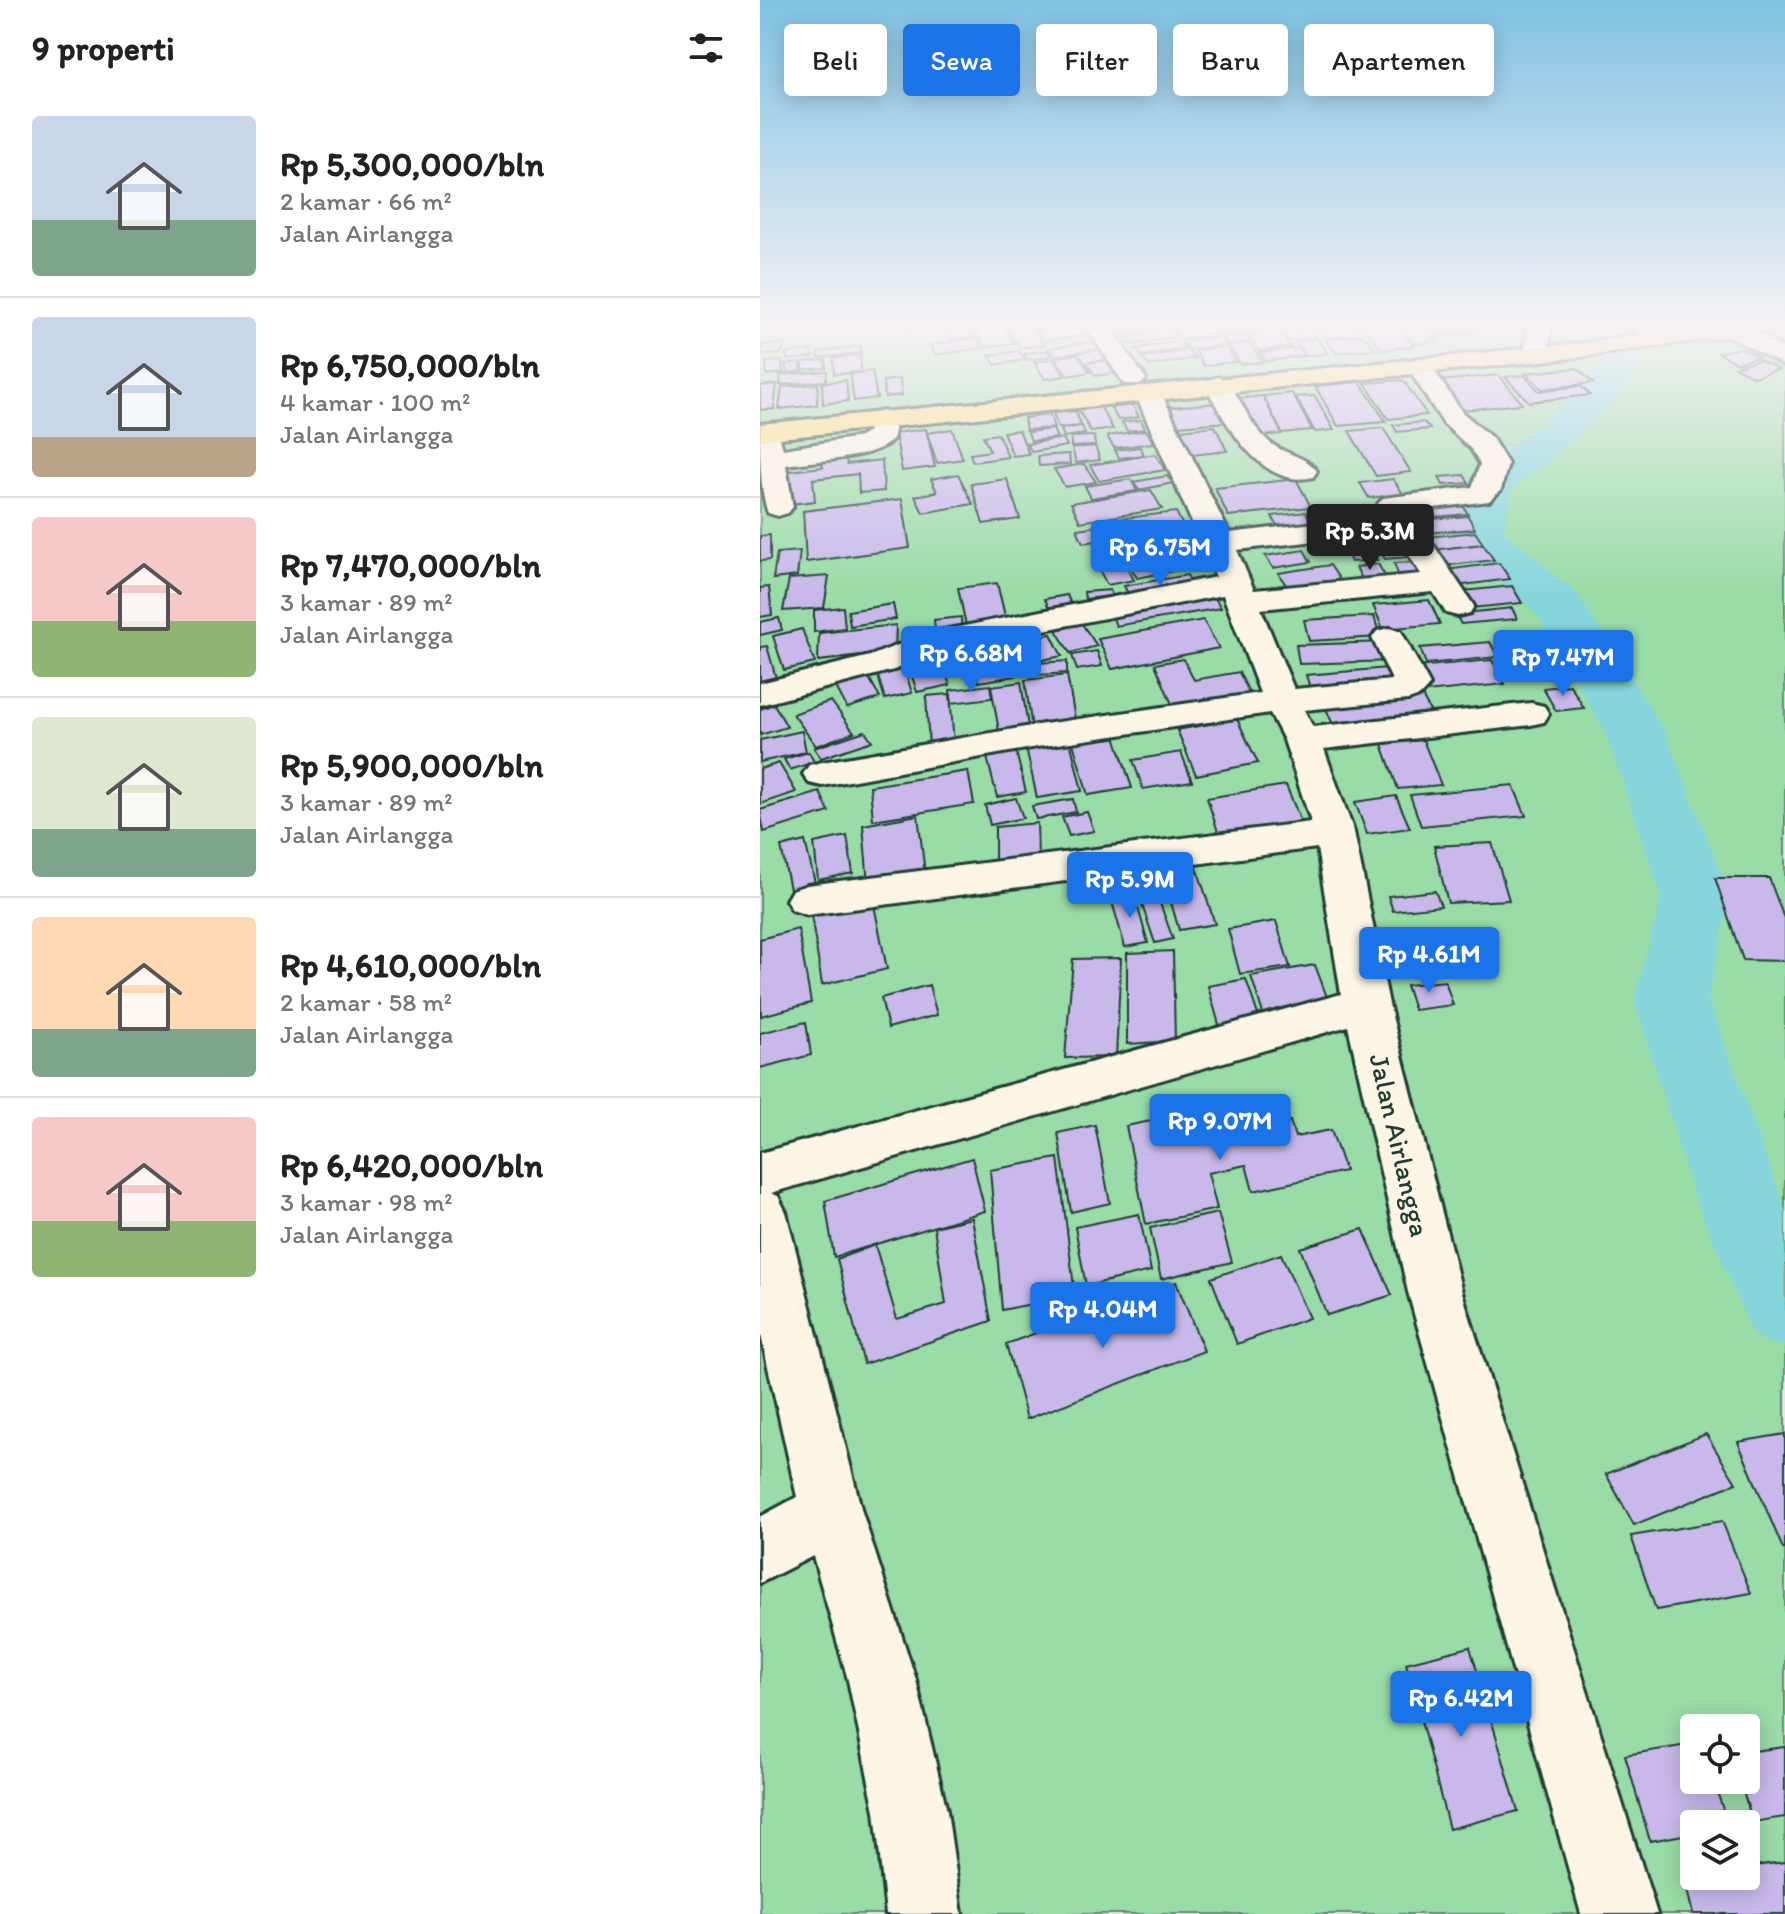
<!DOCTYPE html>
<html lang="id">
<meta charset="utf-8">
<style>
:root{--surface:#fff;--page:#f6f6f6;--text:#222;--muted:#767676;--line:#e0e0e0;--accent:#1a73e8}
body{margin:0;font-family:Itim,sans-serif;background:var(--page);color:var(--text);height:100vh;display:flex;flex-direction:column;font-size:30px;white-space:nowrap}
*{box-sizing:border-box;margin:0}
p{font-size:26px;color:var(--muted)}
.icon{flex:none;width:44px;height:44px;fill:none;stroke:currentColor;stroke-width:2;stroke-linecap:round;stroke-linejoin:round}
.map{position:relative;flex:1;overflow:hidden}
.panel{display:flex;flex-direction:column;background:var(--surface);width:760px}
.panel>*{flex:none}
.hud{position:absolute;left:24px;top:24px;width:760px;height:72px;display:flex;gap:16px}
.controls{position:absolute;left:920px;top:1714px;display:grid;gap:16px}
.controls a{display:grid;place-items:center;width:80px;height:80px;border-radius:8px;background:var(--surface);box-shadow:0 4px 20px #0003;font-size:40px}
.price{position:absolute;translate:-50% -68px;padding:0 18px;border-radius:8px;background:var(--accent);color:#fff;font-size:26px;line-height:52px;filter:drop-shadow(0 2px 4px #0008)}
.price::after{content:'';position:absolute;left:50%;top:48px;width:24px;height:18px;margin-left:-12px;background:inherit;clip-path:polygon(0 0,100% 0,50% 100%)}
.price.active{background:#222;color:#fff}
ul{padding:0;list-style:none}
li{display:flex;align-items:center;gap:24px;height:200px;padding:0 32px}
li+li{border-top:2px solid var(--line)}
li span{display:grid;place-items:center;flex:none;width:224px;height:160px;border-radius:8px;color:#555}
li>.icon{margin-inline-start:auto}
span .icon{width:96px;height:96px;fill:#fffc;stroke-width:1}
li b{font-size:34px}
h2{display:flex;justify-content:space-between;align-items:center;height:96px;padding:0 32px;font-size:34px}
.tag{padding:0 28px;border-radius:8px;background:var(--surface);box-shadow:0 4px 20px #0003;font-size:28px;line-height:72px}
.tag.active{background:var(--accent);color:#fff}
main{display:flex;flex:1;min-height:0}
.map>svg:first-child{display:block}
.green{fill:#99dca7;stroke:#5c8c6e;stroke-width:2;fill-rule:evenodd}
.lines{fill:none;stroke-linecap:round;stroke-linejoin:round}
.river{fill:#85d6db;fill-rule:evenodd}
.building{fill:#c8b9ea;stroke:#1f3d34;stroke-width:2}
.minor-casing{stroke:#1f3d34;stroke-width:6}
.major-casing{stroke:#1f3d34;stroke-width:6}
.minor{fill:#fcf5e5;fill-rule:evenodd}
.major{fill:#fce080;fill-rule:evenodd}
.labels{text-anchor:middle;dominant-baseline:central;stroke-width:6;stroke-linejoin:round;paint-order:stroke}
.street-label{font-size:28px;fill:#1f3d34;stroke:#fcf5e5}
</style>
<main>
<section class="panel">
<h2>9 properti<svg class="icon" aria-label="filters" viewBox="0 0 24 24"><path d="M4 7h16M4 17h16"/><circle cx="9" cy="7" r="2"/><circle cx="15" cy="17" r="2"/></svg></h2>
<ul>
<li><span style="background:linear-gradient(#c9d6e8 65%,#7fa58c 0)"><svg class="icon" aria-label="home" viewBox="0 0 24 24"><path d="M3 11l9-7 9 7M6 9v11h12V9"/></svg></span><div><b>Rp 5,300,000/bln</b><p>2 kamar · 66 m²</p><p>Jalan Airlangga</p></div></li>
<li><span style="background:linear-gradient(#c9d6e8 75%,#b9a48a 0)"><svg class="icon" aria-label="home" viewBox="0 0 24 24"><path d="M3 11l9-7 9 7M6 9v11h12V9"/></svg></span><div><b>Rp 6,750,000/bln</b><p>4 kamar · 100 m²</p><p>Jalan Airlangga</p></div></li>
<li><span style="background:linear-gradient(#f6c9c9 65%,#8fb573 0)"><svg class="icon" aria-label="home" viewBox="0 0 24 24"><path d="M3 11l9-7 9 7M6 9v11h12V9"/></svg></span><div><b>Rp 7,470,000/bln</b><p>3 kamar · 89 m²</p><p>Jalan Airlangga</p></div></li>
<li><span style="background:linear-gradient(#dfe7d0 70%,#7fa58c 0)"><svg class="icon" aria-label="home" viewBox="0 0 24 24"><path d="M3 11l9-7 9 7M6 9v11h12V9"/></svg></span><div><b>Rp 5,900,000/bln</b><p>3 kamar · 89 m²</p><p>Jalan Airlangga</p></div></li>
<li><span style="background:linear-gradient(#ffd9b3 70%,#7fa58c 0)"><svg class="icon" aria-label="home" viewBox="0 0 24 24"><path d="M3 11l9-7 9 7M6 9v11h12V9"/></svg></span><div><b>Rp 4,610,000/bln</b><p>2 kamar · 58 m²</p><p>Jalan Airlangga</p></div></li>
<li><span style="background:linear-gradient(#f6c9c9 65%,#8fb573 0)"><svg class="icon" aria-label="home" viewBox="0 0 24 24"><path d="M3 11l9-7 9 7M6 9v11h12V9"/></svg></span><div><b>Rp 6,420,000/bln</b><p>3 kamar · 98 m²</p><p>Jalan Airlangga</p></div></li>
</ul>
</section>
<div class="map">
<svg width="1025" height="1914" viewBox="0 0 1025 1914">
<rect width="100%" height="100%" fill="#ece3e6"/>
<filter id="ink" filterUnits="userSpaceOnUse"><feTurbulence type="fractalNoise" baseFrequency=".0125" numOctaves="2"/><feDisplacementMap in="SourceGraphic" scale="16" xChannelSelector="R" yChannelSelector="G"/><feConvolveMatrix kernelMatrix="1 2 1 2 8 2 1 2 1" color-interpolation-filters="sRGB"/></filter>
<g filter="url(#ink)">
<!-- green -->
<path class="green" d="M0,325H1025V1914H0ZM934,1728H986V1780H934ZM934,1824H986V1876H934Z"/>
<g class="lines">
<!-- river -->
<polygon class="river" points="803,325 845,325 883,363 833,423 752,490 744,531 818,595 905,732 970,896 948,999 1025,1209 1025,1348 993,1335 933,1193 874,999 902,896 845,732 777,615 702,545 694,535 707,484 713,474 786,419 841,364"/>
</g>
<!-- building -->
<g class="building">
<polygon points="18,325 41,325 39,333 16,334"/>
<polygon points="146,325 186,325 188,328 150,334"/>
<polygon points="243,325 254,343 225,347 214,328"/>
<polygon points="264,325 296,325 297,327 274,330 284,345 260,348 247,328"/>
<polygon points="318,325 325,335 284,341 277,331"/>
<polygon points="371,325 394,325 398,329 357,336 350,329"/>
<polygon points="456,325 462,334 420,339 413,329"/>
<polygon points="495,325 499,332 464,336 459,328"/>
<polygon points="499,325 542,325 544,327 504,332"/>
<polygon points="602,325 660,325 660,326 639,329 654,346 622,350"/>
<polygon points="669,325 719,325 724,330 679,336"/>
<polygon points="596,327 602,334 567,338 561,331"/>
<polygon points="664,327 678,341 654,344 640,330"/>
<polygon points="210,329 214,337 191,340 187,333"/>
<polygon points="409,330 416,337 371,345 364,338"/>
<polygon points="551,330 557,338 528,341 522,334"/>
<polygon points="518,331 531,347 499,351 488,335"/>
<polygon points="485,335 491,342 468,345 463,337"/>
<polygon points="603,335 615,349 576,353 565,340"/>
<polygon points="460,337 466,345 429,350 423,341"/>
<polygon points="217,338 222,348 175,355 170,345"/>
<polygon points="556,338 568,353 546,356 535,341"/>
<polygon points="336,341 342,349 294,356 289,348"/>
<polygon points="418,341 425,348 382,356 375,349"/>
<polygon points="489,343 503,362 481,364 468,346"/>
<polygon points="25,344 21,354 0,355 3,345"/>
<polygon points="100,346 101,353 59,358 58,352"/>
<polygon points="466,347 476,362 444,366 435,350"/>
<polygon points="346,348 354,359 325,363 318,353"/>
<polygon points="539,348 545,356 506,361 500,353"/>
<polygon points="980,348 999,357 977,363 958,353"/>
<polygon points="52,350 53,357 27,360 26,353"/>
<polygon points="287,350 292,356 268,360 264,354"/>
<polygon points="428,350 436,358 389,366 382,358"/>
<polygon points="259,351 265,360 235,365 229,355"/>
<polygon points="317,354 330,372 308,376 295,358"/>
<polygon points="100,355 101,372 74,374 73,358"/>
<polygon points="293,359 305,376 285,379 274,362"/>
<polygon points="352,359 362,372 336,376 326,363"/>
<polygon points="66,360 66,368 43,370 43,362"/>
<polygon points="999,360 1019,369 994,377 974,367"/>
<polygon points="22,361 23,373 7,375 6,362"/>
<polygon points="40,362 42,371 27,373 25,364"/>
<polygon points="817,368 833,383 782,389 766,373"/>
<polygon points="67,371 66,381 20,385 21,375"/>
<polygon points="112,371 117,398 94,401 90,374"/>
<polygon points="739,375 762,404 692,411 670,382"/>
<polygon points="764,375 779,391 821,386 830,395 769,402 745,377"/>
<polygon points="140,379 142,395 125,397 123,381"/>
<polygon points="86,380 88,401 63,404 62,383"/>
<polygon points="643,380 667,415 628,419 605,383"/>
<polygon points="600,382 626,422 578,426 555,386"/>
<polygon points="17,384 14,409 0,410 0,386"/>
<polygon points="58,384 57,405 19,409 22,387"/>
<polygon points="532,393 552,430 522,433 503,396"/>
<polygon points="503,396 522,434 490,437 473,399"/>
<polygon points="555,396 574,430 555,432 536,397"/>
<polygon points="458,403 467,422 418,426 411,407"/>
<polygon points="373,405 379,417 358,420 351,408"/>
<polygon points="340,406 353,429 331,432 318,409"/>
<polygon points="316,411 321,426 298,428 293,413"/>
<polygon points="290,415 294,428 266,430 264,418"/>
<polygon points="381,420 385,429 367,431 362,422"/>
<polygon points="664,422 670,429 637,432 633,425"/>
<polygon points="322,426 325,434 304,437 301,429"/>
<polygon points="455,426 467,451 432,455 421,430"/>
<polygon points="623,428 651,472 616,476 589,431"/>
<polygon points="166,429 175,467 142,471 135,433"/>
<polygon points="192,429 203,459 177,463 167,433"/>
<polygon points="293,429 297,438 271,441 268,432"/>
<polygon points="259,430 269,454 253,456 243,432"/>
<polygon points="386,430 394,443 354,448 347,436"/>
<polygon points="238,434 248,457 213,462 210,454 230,451 223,436"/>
<polygon points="334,436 335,446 311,447 311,437"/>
<polygon points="303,438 307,446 272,452 267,444"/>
<polygon points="335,446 340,460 316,463 312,448"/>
<polygon points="380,447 384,455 359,458 355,450"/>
<polygon points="85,454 87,464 122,460 124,491 99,493 98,474 53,479 55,501 22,505 22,472 63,467 61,458"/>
<polygon points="309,454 310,464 279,466 278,456"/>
<polygon points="395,454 405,470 339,481 330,465"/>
<polygon points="324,464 336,482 305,487 294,469"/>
<polygon points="198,474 213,504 163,513 155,496 177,492 171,479"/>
<polygon points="704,475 709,483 683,485 679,477"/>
<polygon points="407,476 413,483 379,490 373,482"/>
<polygon points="247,479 260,519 223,524 211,484"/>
<polygon points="371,479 377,491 331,498 325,486"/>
<polygon points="536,479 551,507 468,516 455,488"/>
<polygon points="633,479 643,494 609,498 600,483"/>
<polygon points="391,490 402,509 320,522 311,503"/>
<polygon points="142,499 150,548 46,562 43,511"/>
<polygon points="700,501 708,514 642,520 635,506"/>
<polygon points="416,512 424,528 364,536 357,519"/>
<polygon points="546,512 556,531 522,535 512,516"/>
<polygon points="708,516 715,529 652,534 646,521"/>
<polygon points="350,524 357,538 323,543 317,529"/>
<polygon points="633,529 648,557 625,559 611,532"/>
<polygon points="425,530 434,544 379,554 375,547 355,551 350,545"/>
<polygon points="715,532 723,544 664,551 657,538"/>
<polygon points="10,535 10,560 0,561 0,536"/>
<polygon points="607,539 617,560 591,562 582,541"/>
<polygon points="723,544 734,560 674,567 664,551"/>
<polygon points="544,550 551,562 513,568 505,556"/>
<polygon points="40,551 37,576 13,579 17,553"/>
<polygon points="429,551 440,566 377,578 368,562"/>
<polygon points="362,559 374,580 347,585 336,564"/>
<polygon points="657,562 661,573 638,574 634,563"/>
<polygon points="739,563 750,579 688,587 678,571"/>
<polygon points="618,564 625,576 602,579 596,567"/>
<polygon points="570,565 582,583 530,591 518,573"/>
<polygon points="427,575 436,590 372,601 364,586"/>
<polygon points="69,576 64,608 23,611 29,579"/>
<polygon points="237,583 247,624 207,630 198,588"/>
<polygon points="752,586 762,603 701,609 693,592"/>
<polygon points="9,587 12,615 0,617 0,588"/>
<polygon points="350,590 352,596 325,599 324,592"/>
<polygon points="307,595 314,611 292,615 285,599"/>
<polygon points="454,596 461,608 356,626 351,613"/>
<polygon points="669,600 680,624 623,629 613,605"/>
<polygon points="133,604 136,619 90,626 88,611"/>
<polygon points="83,607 85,628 54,632 54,610"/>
<polygon points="752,608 757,619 701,624 695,614"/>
<polygon points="614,616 620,637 549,641 544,620"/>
<polygon points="201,617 202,634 176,637 174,620"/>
<polygon points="19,618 22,630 0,635 0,622"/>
<polygon points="443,620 459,648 352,669 338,639"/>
<polygon points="322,624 337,646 310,653 296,630"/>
<polygon points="136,625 135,652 58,661 59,633"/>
<polygon points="42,629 55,663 24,670 13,636"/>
<polygon points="291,634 302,656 272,662 262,640"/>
<polygon points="627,642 631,661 539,664 536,645"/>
<polygon points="730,642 738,657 666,664 660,648"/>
<polygon points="248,643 256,676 218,682 211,649"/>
<polygon points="7,646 16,678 0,682 0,647"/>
<polygon points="178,651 190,685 157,692 146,657"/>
<polygon points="337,651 342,666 317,670 312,655"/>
<polygon points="423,659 434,680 479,672 493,701 416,714 395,664"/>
<polygon points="732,660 745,684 666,692 655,667"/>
<polygon points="307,661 307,673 263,676 263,664"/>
<polygon points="143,664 152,693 125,699 116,670"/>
<polygon points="639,667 646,687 552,695 546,675"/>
<polygon points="106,672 120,698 87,708 73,681"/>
<polygon points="307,675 316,724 272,729 265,680"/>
<polygon points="261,682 269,733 240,737 231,686"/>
<polygon points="230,685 232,698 192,703 190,690"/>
<polygon points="810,685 824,708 796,711 783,688"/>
<polygon points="659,690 672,715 575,729 563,702"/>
<polygon points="190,694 194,744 169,747 166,696"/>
<polygon points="71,701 94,732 56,746 33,714"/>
<polygon points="14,704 27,727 0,735 0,709"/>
<polygon points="477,719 498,763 436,775 417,730"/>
<polygon points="42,731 46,752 0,762 0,740"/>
<polygon points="105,731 112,741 61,758 54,748"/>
<polygon points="355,736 372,788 328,795 313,743"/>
<polygon points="663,740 681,785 638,789 622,744"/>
<polygon points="310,741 322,791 277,798 266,747"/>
<polygon points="49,752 54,762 30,770 24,759"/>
<polygon points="256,752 266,792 237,797 227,757"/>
<polygon points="421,752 432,781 383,789 373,760"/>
<polygon points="19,763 36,792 0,804 0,769"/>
<polygon points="208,771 214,804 113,820 110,786"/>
<polygon points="526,785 541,822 459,835 447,798"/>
<polygon points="753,785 766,816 661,826 650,795"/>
<polygon points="60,792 69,812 4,832 0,810"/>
<polygon points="636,796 650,828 607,834 595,802"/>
<polygon points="256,798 263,818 230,825 225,805"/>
<polygon points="313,799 316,812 276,819 272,806"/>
<polygon points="327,812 334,831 309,836 302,817"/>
<polygon points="158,815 165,874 108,884 103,825"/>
<polygon points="277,823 278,859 235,863 235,827"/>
<polygon points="87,836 93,873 58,880 54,843"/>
<polygon points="45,841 55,883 30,889 21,847"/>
<polygon points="732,843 749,900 688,903 674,846"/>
<polygon points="436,865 455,924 419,930 402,871"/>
<polygon points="955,878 1009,878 1025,921 1025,961 983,960"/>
<polygon points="675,891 681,906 633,911 628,896"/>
<polygon points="396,892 413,939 395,943 379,896"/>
<polygon points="374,894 388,943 365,947 351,898"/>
<polygon points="113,900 127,969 62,985 51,914"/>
<polygon points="516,921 530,967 480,974 468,929"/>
<polygon points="38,929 51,1003 1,1016 0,939"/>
<polygon points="413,951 415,1041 367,1044 367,953"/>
<polygon points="361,958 356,1057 305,1058 313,959"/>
<polygon points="555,965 573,1013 507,1026 491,976"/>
<polygon points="486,979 502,1027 462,1035 448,986"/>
<polygon points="685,981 693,1005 654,1010 646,985"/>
<polygon points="169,985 177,1015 128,1028 121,998"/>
<polygon points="46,1022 51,1055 0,1068 0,1033"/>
<polygon points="431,1113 438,1139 530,1121 535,1137 571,1130 585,1171 493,1191 486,1165 448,1173 457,1209 386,1224 366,1126"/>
<polygon points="335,1125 350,1203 311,1212 298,1133"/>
<polygon points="212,1158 225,1211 74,1257 65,1201"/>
<polygon points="298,1158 315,1295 242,1310 230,1170"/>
<polygon points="458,1213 472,1262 401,1279 390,1228"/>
<polygon points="379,1214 391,1271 326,1286 315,1227"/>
<polygon points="212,1218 231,1321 104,1364 77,1259 115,1245 137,1319 186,1304 174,1227"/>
<polygon points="603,1229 632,1295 567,1315 540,1248"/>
<polygon points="521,1254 549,1318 477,1344 451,1278"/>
<polygon points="416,1282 444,1351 267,1419 246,1344"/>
<polygon points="946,1434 976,1483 874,1525 846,1474"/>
<polygon points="1025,1434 1025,1549 1023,1549 978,1442"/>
<polygon points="962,1521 991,1593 896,1610 871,1536"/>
<polygon points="710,1647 758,1811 689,1829 646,1663"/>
<polygon points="934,1744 934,1780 953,1780 968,1824 934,1824 934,1833 890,1841 865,1755"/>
<polygon points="1025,1747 1025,1817 993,1822 979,1780 986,1780 986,1752"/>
<polygon points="1025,1862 1025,1914 933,1914 923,1874 986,1876 986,1867"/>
</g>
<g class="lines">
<defs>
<g id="minor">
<polygon points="325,325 348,325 386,379 382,384 364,384"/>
<polygon points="768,325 792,325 788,354 785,359 767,359 764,354"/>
<path d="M872,325H900L917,339L913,344C898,348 881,337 872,325Z"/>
<polygon points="964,325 984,325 1025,349 1025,366 965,334 961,329"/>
<path d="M658,358L667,360L702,412L732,438L748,464L741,490L729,501L651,511L714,606L710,613L698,616L686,613L673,592L501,609L534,689L632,680L612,638L617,631L629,628L641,631L670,685L660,696L648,700L544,710L553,727L771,703L784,706L789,714L784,722L771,725L564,749L594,832L629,1004L702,1292L897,1914H821L648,1292L588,1026L11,1193L18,1196L26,1212L102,1512L156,1680L187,1811L202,1914H126L115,1811L88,1680L53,1556L0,1583V1517L37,1497L0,1331V1153L581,994L557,848L47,915L32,910L26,900L32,890L47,885L551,822L524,740L510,713L277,747L62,786L49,783L43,774L49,765L62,762L277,725L500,693L463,595L177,651L134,670L0,705V683L110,656L168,633L456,577L374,391L378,386H396L400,391L469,533L624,515L618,504L623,498L712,487L720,464L711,449L683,423L646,365L649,360ZM634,532L661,574L494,590L477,550Z"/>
<path d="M458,377L467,380C481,400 490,425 509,442C523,454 548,457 557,471L553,477C501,490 465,422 445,385L449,380Z"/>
<path d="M123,411L132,413L136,419C135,427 136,437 130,442C111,459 52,461 26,465L33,507L28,513L18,516L8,513C0,492 0,450 0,425H16L23,449L100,437L108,432L114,413Z"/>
</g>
<polygon id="major" points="944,325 1007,325 996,332 821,357 0,440 0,424 821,343"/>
</defs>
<!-- minor casing -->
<use href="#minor" class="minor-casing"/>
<!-- major casing -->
<use href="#major" class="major-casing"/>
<!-- minor -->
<use href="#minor" class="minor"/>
<!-- major -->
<use href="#major" class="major"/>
</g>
</g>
<!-- sky -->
<linearGradient id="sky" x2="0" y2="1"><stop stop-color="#80c2e3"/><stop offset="0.55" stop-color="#f6f2f4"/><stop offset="1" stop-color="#f6f2f4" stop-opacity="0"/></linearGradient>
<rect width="1025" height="593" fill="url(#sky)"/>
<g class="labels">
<!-- street labels -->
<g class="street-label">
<text transform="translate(640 1145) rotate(77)">Jalan Airlangga</text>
</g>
</g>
</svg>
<div class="controls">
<a><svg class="icon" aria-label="locate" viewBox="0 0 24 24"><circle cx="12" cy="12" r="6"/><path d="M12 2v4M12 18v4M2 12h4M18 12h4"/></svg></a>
<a><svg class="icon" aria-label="layers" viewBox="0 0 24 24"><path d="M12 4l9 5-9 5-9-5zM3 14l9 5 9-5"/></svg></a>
</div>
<b class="price active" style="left:610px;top:572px">Rp 5.3M</b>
<b class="price" style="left:400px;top:588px">Rp 6.75M</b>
<b class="price" style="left:211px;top:694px">Rp 6.68M</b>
<b class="price" style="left:803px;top:698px">Rp 7.47M</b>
<b class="price" style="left:370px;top:920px">Rp 5.9M</b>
<b class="price" style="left:669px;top:995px">Rp 4.61M</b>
<b class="price" style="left:460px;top:1162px">Rp 9.07M</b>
<b class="price" style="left:343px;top:1350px">Rp 4.04M</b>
<b class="price" style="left:701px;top:1739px">Rp 6.42M</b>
<div class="hud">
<a class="tag">Beli</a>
<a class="tag active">Sewa</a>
<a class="tag">Filter</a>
<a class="tag">Baru</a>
<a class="tag">Apartemen</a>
</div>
</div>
</main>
